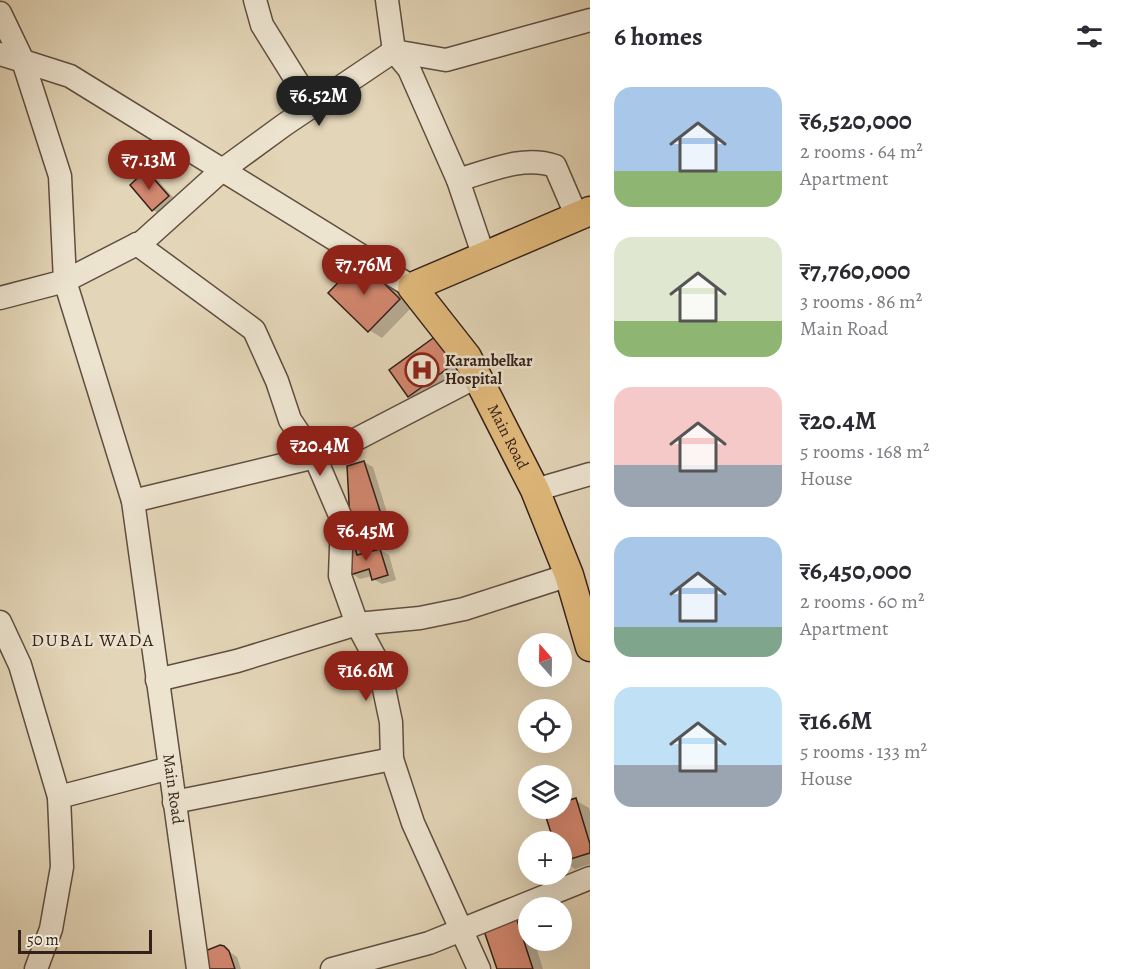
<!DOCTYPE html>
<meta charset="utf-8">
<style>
:root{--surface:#fff;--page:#f7f7f7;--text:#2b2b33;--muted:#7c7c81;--accent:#8f2418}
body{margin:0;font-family:Alegreya,serif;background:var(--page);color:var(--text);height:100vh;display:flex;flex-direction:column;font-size:22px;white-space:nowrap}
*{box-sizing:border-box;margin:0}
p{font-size:20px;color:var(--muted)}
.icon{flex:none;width:33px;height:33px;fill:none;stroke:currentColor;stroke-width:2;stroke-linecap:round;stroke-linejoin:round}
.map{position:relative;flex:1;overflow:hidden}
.side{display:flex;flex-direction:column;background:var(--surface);width:540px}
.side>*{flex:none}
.needle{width:39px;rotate:340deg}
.fabs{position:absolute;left:518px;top:633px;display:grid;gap:12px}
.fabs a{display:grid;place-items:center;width:54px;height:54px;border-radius:50%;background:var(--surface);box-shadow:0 6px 24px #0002;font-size:30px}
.scale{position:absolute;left:18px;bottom:15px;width:134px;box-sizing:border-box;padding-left:6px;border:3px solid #342119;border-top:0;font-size:16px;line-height:21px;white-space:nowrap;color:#342119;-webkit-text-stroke:4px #ede4d0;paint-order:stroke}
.price{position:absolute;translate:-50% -51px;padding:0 14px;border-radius:21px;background:var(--accent);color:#fff;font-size:20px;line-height:39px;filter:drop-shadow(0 2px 3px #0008)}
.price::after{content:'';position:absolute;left:50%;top:36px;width:18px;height:14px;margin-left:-9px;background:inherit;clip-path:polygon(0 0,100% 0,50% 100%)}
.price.selected{background:#222;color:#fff}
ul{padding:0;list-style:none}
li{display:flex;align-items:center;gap:18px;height:150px;padding:0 24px}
li span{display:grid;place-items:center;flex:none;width:168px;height:120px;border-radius:18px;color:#555}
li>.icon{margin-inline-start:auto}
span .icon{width:72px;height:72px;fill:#fffc;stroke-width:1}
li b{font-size:26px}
h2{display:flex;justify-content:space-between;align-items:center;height:72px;padding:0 24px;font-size:26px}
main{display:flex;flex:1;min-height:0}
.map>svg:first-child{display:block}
.shadow{fill:#0003}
.building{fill:#d2876f;stroke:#342119;stroke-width:1.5}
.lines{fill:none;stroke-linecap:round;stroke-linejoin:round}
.minor-casing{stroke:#604e40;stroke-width:25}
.major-casing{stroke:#342119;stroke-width:31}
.minor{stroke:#ede4d0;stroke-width:22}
.major{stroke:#e2ba7c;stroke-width:28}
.labels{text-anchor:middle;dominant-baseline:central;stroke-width:5;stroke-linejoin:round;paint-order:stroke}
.poi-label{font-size:16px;font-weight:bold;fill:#342119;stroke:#ede4d0;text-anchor:start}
.street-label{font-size:16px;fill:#342119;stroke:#ede4d0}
.neighbourhood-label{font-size:18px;letter-spacing:1.5px;fill:#342119;stroke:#ede4d0}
</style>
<main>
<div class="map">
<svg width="590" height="969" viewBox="0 0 590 969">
<rect width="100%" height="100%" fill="#e3d5b7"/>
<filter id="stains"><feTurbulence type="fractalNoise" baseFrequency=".00333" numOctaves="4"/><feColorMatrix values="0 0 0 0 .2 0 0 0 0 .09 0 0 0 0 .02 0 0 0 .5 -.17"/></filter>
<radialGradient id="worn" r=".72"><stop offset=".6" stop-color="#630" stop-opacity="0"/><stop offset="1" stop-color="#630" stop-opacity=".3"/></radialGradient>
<!-- shadow -->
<g class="shadow">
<polygon points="146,172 155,177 177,202 162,215 153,210"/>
<polygon points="373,270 412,307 382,338 369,330"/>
<polygon points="437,338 468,371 422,403 409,396"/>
<polygon points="364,462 373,467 389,519 361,525 352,520"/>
<polygon points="353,544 362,549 364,555 380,550 389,555 396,580 382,584 373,579 372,576 360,579 352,574"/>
<polygon points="561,795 569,802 575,800 589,808 590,812 590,864 575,869 561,859"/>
<polygon points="516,919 528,926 528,940 534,940 543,969 498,969"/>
<polygon points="224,948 237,957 241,969 208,969"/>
</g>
<!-- building -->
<g class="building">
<polygon points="146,170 169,196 152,211 130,185"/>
<polygon points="360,260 400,299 368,332 328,293"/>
<polygon points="436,336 455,363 408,397 389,370"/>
<polygon points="364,461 381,514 350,521 347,466"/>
<polygon points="354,542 357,555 380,549 388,575 372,580 369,569 350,575 344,545"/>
<polygon points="576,798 590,844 590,853 561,862 561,842 554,842 543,808 561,808 561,799 563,802"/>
<polygon points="516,917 533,969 497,969 483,928"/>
<polygon points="220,945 224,946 229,951 235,969 206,969 205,951"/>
</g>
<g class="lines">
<defs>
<g id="minor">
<polyline points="255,0 262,25 313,107"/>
<polyline points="387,0 394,51 446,60 590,20"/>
<polyline points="0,13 23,61 70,76 412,287"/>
<path id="s1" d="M0,54L23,61L60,176L65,281L133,501L198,969"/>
<path d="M458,180C489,171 523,155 555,166L577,217"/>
<polyline points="137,244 140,244 221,171 284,125 394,51 409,69 458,180 484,257"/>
<polyline points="0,298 65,281 137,244 254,330 277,381 290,420 315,457 342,520 340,576 357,624 379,665 391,722 392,759 413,823 479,969"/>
<polyline points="535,490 590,474"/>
<polyline points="133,501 315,457 349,443 478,376"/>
<polyline points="0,622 20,665 59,797 62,867 51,929 36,969"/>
<polyline points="157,680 237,661 357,624 420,618 464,609 569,575"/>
<polyline points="59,797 170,768"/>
<polyline points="174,802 392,759"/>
<polyline points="332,969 429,943 590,878"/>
</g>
<g id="major">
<path id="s2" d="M590,211L412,287L467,357L535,490L569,575L590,647"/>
</g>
</defs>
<!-- minor casing -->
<use href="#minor" class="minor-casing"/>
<!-- major casing -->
<use href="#major" class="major-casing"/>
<!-- minor -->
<use href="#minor" class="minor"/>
<!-- major -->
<use href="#major" class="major"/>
</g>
<!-- icons -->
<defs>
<symbol id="hospital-ring" viewBox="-11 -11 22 22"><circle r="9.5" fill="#ede4d0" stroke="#8f2418" stroke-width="1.5"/><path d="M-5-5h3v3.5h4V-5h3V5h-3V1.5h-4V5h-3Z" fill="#8f2418"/></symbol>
</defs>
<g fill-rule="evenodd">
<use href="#hospital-ring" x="403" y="351" width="38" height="38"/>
</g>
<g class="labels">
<!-- poi labels -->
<g class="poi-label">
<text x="445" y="361">Karambelkar<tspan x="445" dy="18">Hospital</tspan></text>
</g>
<!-- street labels -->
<g class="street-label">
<text stroke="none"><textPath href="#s2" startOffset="372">Main Road</textPath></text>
<text stroke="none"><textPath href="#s1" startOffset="771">Main Road</textPath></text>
</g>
<!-- neighbourhood labels -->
<g class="neighbourhood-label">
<text x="93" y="640">DUBAL WADA</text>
</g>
</g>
<rect width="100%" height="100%" filter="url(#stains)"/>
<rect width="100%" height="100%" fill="url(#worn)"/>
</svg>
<div class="fabs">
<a><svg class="needle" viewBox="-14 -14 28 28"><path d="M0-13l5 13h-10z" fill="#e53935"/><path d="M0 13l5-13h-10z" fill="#7c7c81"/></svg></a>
<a><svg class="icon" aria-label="locate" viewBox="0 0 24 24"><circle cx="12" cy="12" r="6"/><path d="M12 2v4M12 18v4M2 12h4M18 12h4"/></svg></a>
<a><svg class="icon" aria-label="layers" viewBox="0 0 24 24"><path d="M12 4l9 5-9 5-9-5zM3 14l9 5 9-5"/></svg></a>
<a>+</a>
<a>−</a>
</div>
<div class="scale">50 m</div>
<b class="price selected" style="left:319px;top:127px">₹6.52M</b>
<b class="price" style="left:149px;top:191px">₹7.13M</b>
<b class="price" style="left:364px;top:296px">₹7.76M</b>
<b class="price" style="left:320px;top:477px">₹20.4M</b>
<b class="price" style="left:366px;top:562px">₹6.45M</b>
<b class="price" style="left:366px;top:702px">₹16.6M</b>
</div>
<section class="side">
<h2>6 homes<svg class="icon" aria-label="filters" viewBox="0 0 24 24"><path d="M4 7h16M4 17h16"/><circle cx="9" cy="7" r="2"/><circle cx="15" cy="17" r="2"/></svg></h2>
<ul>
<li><span style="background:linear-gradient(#a9c7e8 70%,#8fb573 0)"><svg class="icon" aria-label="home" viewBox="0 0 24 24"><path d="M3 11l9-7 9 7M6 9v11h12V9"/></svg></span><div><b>₹6,520,000</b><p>2 rooms · 64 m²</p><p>Apartment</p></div></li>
<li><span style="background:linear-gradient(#dfe7d0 70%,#8fb573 0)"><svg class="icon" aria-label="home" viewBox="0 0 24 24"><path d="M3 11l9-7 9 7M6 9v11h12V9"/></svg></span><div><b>₹7,760,000</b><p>3 rooms · 86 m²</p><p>Main Road</p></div></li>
<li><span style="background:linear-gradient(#f6c9c9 65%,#9aa5b1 0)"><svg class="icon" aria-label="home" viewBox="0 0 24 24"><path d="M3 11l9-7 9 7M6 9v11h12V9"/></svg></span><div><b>₹20.4M</b><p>5 rooms · 168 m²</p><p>House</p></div></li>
<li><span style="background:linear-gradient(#a9c7e8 75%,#7fa58c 0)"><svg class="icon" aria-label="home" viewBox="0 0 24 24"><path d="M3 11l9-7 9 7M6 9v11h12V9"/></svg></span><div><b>₹6,450,000</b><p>2 rooms · 60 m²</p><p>Apartment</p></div></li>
<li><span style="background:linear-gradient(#bfe0f5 65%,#9aa5b1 0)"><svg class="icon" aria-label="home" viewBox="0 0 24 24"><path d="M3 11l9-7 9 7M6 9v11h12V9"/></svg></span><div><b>₹16.6M</b><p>5 rooms · 133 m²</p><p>House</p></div></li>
</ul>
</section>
</main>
